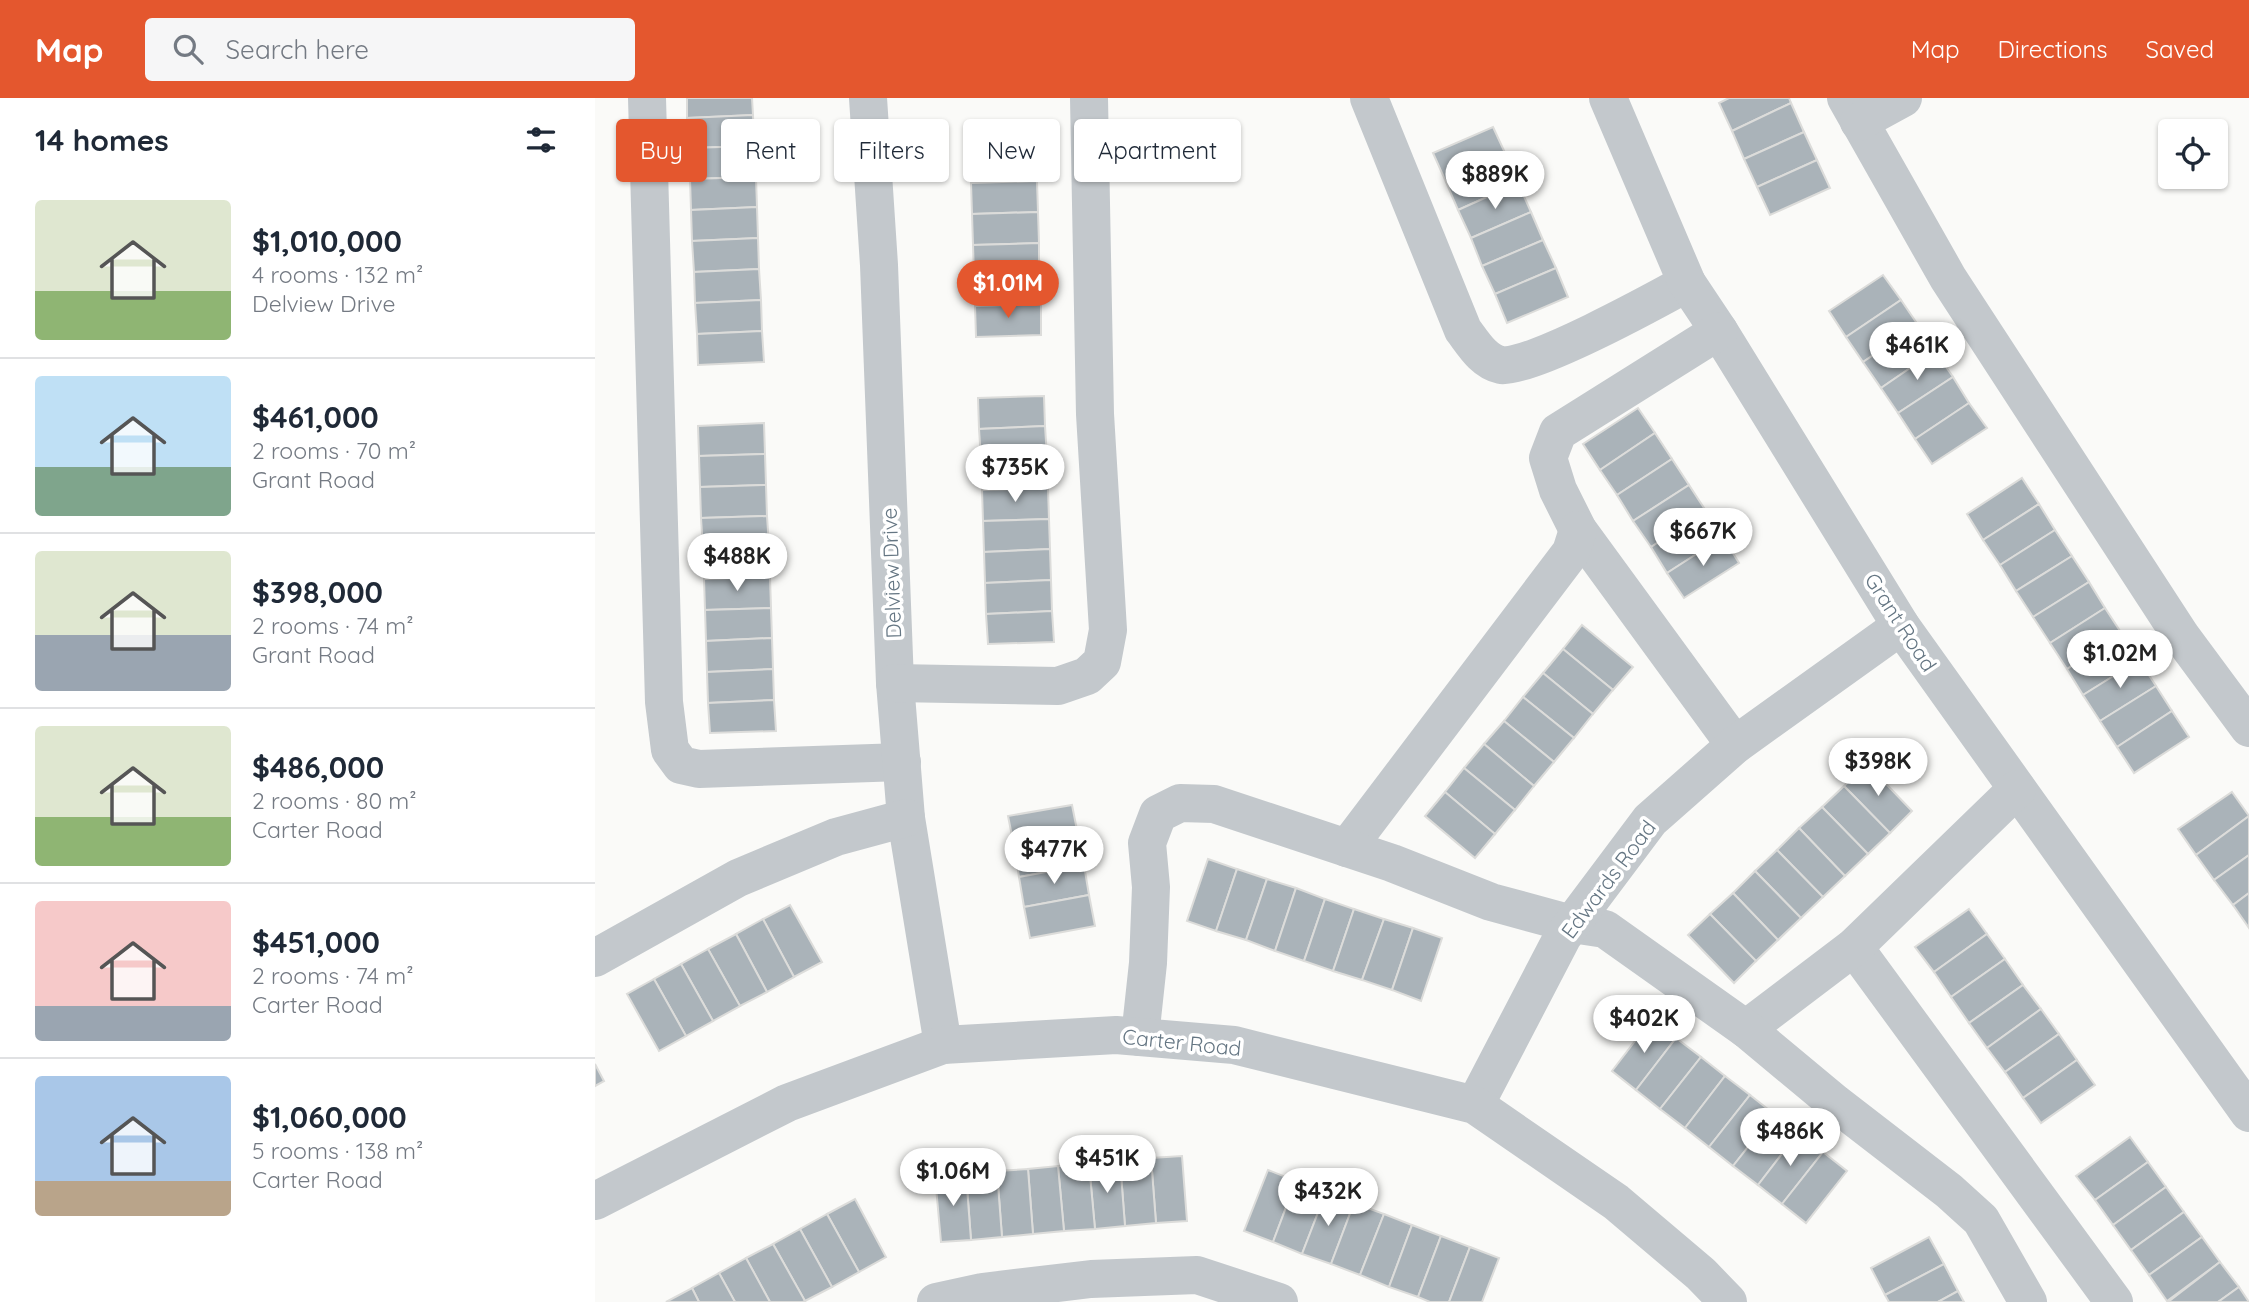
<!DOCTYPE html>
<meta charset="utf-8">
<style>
:root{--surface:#fff;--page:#f6f6f7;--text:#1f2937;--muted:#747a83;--line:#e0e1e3;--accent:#e4572e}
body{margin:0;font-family:Quicksand,sans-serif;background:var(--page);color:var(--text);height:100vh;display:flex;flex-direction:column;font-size:26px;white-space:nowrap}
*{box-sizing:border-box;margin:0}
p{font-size:23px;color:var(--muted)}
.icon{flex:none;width:38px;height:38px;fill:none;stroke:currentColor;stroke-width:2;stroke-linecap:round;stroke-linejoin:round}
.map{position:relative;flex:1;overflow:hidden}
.drawer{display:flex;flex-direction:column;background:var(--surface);width:595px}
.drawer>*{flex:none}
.guide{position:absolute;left:21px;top:21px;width:665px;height:63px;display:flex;gap:14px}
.controls{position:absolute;left:1563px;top:21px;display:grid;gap:14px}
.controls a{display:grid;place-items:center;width:70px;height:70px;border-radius:7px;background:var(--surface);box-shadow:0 2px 5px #0004;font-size:35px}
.price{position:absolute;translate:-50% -60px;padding:0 16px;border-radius:24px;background:#fff;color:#222;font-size:23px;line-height:46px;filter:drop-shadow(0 2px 4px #0008)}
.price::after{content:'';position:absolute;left:50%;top:42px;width:21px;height:16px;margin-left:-10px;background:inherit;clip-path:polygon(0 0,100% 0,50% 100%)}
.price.on{background:var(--accent);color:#fff}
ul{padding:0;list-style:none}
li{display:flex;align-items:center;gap:21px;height:175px;padding:0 35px}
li+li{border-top:2px solid var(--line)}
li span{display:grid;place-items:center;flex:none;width:196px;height:140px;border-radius:7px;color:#555}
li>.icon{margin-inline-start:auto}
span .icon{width:84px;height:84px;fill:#fffc;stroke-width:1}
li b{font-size:30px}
h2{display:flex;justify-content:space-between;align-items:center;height:84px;padding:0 35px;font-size:30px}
.pill{padding:0 24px;border-radius:7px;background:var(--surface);box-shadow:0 2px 5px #0004;font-size:24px;line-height:63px}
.pill.on{background:var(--accent);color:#fff}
header{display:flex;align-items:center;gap:42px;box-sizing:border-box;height:98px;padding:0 35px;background:var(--accent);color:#fff}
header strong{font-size:33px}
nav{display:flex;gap:38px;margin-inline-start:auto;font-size:24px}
.search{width:490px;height:63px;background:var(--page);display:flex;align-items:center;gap:18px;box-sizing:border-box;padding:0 24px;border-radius:7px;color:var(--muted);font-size:26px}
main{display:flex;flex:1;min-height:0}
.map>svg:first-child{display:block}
.building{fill:#aab3b9;stroke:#dcdcda;stroke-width:2}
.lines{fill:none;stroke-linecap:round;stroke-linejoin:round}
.minor{stroke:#c3c8cc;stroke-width:38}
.labels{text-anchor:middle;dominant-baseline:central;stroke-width:7;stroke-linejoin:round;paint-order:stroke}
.street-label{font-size:21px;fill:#657683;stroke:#fff}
</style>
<header>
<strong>Map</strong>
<div class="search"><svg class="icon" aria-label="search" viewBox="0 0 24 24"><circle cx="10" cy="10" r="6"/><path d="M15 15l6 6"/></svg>Search here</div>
<nav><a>Map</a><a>Directions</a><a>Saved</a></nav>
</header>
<main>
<section class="drawer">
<h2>14 homes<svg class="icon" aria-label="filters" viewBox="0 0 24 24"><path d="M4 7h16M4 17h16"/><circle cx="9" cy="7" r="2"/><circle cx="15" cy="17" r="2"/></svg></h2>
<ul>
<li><span style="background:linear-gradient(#dfe7d0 65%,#8fb573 0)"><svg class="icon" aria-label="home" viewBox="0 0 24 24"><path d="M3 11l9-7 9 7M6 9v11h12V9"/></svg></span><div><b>$1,010,000</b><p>4 rooms · 132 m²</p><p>Delview Drive</p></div></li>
<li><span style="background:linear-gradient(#bfe0f5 65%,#7fa58c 0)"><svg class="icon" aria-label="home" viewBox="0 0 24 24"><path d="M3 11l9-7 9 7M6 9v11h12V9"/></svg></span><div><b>$461,000</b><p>2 rooms · 70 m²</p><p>Grant Road</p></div></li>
<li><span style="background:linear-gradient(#dfe7d0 60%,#9aa5b1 0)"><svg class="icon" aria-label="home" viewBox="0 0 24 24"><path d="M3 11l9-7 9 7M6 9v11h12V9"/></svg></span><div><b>$398,000</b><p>2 rooms · 74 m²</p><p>Grant Road</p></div></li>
<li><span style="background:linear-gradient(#dfe7d0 65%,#8fb573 0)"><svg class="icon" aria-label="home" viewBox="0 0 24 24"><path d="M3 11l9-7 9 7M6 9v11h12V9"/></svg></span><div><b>$486,000</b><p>2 rooms · 80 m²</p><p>Carter Road</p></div></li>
<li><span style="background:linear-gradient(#f6c9c9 75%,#9aa5b1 0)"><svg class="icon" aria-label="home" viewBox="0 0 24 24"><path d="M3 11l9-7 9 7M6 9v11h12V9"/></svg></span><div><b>$451,000</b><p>2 rooms · 74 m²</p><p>Carter Road</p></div></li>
<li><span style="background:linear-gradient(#a9c7e8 75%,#b9a48a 0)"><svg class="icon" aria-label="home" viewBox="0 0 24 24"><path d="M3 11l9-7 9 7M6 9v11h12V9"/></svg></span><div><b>$1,060,000</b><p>5 rooms · 138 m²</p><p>Carter Road</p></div></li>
</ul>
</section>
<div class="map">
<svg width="1654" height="1204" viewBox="0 0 1654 1204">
<rect width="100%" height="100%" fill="#fafaf8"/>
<!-- building -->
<g class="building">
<polygon points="92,0 157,0 158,17 92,20"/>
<polygon points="1134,0 1194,0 1196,5 1137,33 1124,5"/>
<polygon points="1196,5 1209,34 1149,61 1137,33"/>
<polygon points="158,17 159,48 93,50 92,20"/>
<polygon points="898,29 911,57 851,84 838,55"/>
<polygon points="1209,34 1222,62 1162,89 1149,61"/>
<polygon points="159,48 161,79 95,81 93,50"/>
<polygon points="441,52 442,83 376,85 375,54"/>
<polygon points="911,57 923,85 863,112 851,84"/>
<polygon points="1222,62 1235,90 1175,117 1162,89"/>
<polygon points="161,79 162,109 96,112 95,81"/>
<polygon points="442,83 443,114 377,116 376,85"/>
<polygon points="923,85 936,114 876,140 863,112"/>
<polygon points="162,109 163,140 97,143 96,112"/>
<polygon points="443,114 444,145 378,147 377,116"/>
<polygon points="936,114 948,142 887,168 876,140"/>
<polygon points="163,140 164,171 99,174 97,143"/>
<polygon points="948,142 961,170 900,196 887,168"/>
<polygon points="444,145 444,175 379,177 378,147"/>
<polygon points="961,170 973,199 912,225 900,196"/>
<polygon points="164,171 166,202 100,205 99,174"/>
<polygon points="444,175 446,206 380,208 379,177"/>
<polygon points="1288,177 1306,202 1251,239 1234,213"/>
<polygon points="166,202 167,233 102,236 100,205"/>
<polygon points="1306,202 1323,227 1268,264 1251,239"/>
<polygon points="446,206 446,237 381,239 380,208"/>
<polygon points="1323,227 1340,253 1286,290 1268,264"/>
<polygon points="167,233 169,264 103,267 102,236"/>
<polygon points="1340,253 1358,279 1303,315 1286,290"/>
<polygon points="1358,279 1374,305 1320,341 1303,315"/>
<polygon points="449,298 450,328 384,331 383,300"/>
<polygon points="1374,305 1392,330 1337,366 1320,341"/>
<polygon points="1043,310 1060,335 1005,372 988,346"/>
<polygon points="169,325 170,356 104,358 103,328"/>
<polygon points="450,328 452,359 386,361 384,331"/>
<polygon points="1060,335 1077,361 1022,397 1005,372"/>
<polygon points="170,356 171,387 105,389 104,358"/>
<polygon points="452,359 453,390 387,392 386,361"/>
<polygon points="1077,361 1094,387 1038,423 1022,397"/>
<polygon points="1427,380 1444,406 1388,442 1372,416"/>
<polygon points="171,387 172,418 106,420 105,389"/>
<polygon points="1094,387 1111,413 1056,449 1038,423"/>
<polygon points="453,390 454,421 388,423 387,392"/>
<polygon points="1444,406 1460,432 1405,467 1388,442"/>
<polygon points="1111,413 1128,439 1072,475 1056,449"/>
<polygon points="172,418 174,448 108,451 106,420"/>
<polygon points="454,421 455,451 389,454 388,423"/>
<polygon points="1460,432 1477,458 1421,493 1405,467"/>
<polygon points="1128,439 1144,465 1089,500 1072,475"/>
<polygon points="174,448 175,479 109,481 108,451"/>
<polygon points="455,451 456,482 390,485 389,454"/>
<polygon points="1477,458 1494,484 1438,519 1421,493"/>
<polygon points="175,479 176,510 110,512 109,481"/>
<polygon points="456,482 457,513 391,516 390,485"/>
<polygon points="1494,484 1510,510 1455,545 1438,519"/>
<polygon points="176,510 177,540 111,543 110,512"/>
<polygon points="1510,510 1527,536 1472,571 1455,545"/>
<polygon points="457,513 459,544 393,546 391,516"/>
<polygon points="987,527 1038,569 1018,592 968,551"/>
<polygon points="1527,536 1544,562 1488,597 1472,571"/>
<polygon points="177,540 178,571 112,574 111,543"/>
<polygon points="968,551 1018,592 998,616 948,575"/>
<polygon points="1544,562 1561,588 1505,623 1488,597"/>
<polygon points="178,571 179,602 113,605 112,574"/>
<polygon points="948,575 998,616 979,640 928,599"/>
<polygon points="1561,588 1577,613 1522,649 1505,623"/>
<polygon points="928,599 979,640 959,664 909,623"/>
<polygon points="179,602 181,633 115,635 113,605"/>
<polygon points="1577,613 1594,639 1539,675 1522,649"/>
<polygon points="909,623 959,664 939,688 889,646"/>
<polygon points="889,646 939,688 920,712 869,670"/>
<polygon points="1272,666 1317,713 1295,735 1249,688"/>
<polygon points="869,670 920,712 900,736 850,694"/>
<polygon points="1249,688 1295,735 1273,756 1227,709"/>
<polygon points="850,694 900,736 880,760 830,718"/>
<polygon points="1637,694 1654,718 1601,757 1583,731"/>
<polygon points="477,707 483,737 419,748 413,718"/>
<polygon points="1227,709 1273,756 1250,778 1204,730"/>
<polygon points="1654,718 1654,757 1619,782 1601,757"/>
<polygon points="1204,730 1250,778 1228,799 1182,752"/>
<polygon points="483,737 489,767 424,779 419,748"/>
<polygon points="1182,752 1228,799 1206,820 1160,773"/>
<polygon points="1654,757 1654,795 1638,807 1619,782"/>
<polygon points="613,761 642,771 621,833 592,823"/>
<polygon points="489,767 494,797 429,809 424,779"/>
<polygon points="642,771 672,781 651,842 621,833"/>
<polygon points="1160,773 1206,820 1183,842 1138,795"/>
<polygon points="672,781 701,790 680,853 651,842"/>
<polygon points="701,790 730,801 709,863 680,853"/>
<polygon points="1138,795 1183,842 1161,863 1115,816"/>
<polygon points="1654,795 1654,830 1638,807"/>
<polygon points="494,797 500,828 435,840 429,809"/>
<polygon points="730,801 759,811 738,873 709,863"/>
<polygon points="195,807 227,864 199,879 168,821"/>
<polygon points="759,811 789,821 767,882 738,873"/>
<polygon points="1374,811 1392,836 1339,874 1320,849"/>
<polygon points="1115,816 1161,863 1139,885 1093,837"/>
<polygon points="168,821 199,879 172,894 141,836"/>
<polygon points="789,821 818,830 797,892 767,882"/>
<polygon points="818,830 847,840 826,903 797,892"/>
<polygon points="141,836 172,894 145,908 113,851"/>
<polygon points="1392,836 1410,861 1356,899 1339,874"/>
<polygon points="113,851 145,908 118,923 86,866"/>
<polygon points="1410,861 1428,887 1374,925 1356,899"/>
<polygon points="86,866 118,923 91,938 59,881"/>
<polygon points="59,881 91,938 64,953 32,896"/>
<polygon points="1428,887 1446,911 1392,950 1374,925"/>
<polygon points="1446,911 1464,936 1410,974 1392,950"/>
<polygon points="1057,921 1081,940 1041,992 1017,973"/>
<polygon points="1464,936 1482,962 1428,1000 1410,974"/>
<polygon points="1081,940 1106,959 1065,1011 1041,992"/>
<polygon points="1106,959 1130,978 1090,1030 1065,1011"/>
<polygon points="1482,962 1500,987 1446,1025 1428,1000"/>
<polygon points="0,966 9,983 0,988"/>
<polygon points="1130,978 1155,997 1114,1049 1090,1030"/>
<polygon points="1155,997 1179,1016 1138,1068 1114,1049"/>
<polygon points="1179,1016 1203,1035 1163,1087 1138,1068"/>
<polygon points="1203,1035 1228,1054 1187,1106 1163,1087"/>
<polygon points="1535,1039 1553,1064 1500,1102 1481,1078"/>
<polygon points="1228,1054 1252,1073 1211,1125 1187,1106"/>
<polygon points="587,1058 592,1123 561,1125 556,1060"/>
<polygon points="556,1060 561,1125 530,1128 525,1063"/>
<polygon points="525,1063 530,1128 500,1131 494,1066"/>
<polygon points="1553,1064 1571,1089 1518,1127 1500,1102"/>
<polygon points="494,1066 500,1131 469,1133 463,1068"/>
<polygon points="463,1068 469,1133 438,1136 433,1071"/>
<polygon points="433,1071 438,1136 407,1139 402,1073"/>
<polygon points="673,1072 701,1083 678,1144 649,1133"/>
<polygon points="402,1073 407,1139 376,1142 371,1076"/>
<polygon points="371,1076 376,1142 346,1144 340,1078"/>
<polygon points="701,1083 731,1094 707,1156 678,1144"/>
<polygon points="1571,1089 1589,1114 1536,1152 1518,1127"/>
<polygon points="731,1094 759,1105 736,1166 707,1156"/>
<polygon points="260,1101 291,1159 264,1174 232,1116"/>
<polygon points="759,1105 789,1116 765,1177 736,1166"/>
<polygon points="1589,1114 1607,1139 1554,1177 1536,1152"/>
<polygon points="232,1116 264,1174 237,1189 205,1131"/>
<polygon points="789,1116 817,1127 794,1189 765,1177"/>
<polygon points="817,1127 846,1138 823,1199 794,1189"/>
<polygon points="205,1131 237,1189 210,1203 178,1146"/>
<polygon points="846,1138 875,1149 854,1204 835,1204 823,1199"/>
<polygon points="1334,1139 1349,1166 1290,1197 1276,1170"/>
<polygon points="1607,1139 1625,1164 1572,1203 1554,1177"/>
<polygon points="178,1146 210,1203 208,1204 175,1204 151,1160"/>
<polygon points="875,1149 904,1160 887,1204 854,1204"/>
<polygon points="151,1160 175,1204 140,1204 124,1175"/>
<polygon points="1625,1164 1644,1189 1623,1204 1573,1204"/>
<polygon points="1349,1166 1363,1193 1343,1204 1294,1204 1290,1197"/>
<polygon points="124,1175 140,1204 104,1204 97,1190"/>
<polygon points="1644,1189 1654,1204 1623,1204"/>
<polygon points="97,1190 104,1204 71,1204"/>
<polygon points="1363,1193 1369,1204 1343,1204"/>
</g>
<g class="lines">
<!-- minor -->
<g class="minor">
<polyline points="52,0 69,604 75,652 86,667 104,671 307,664"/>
<polyline points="273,0 284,167 300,585 311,720 348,947"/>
<path d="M774,0L868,232C878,245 888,263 906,267C932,273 1063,201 1092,185"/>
<polyline points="1013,0 1092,185 1124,233 1306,528 1654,1015"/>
<polyline points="1251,0 1353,180 1586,538 1654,630"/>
<polyline points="1264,24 1308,0"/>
<polyline points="1124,233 963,334 953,360 963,392 983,432 1140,647"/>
<polyline points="300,585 463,588 492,578 507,564 513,532 500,316 494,0"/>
<polyline points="752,750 976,454 983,432"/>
<polyline points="1259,849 1519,1204"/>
<polyline points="0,860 143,780 241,739 311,720"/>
<polyline points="1151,931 1259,849 1422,691"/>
<polyline points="545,939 553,865 556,789 552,745 563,716 585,705 619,706 797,765 896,804 977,826 1010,831 1151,931 1240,1005 1354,1093 1386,1122 1433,1204"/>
<polyline points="880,1007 968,838 1055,722 1140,647 1306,528"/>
<polyline points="0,1103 192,1005 348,947 521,937 639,947 880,1007 1021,1104 1106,1176 1133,1204"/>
<polyline points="341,1204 387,1194 496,1181 602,1177 684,1204"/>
</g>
</g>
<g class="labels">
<!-- street labels -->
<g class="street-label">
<text transform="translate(296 475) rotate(-92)">Delview Drive</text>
<text transform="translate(1306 524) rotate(57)">Grant Road</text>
<text transform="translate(1013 781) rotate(-53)">Edwards Road</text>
<text transform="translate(587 944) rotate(6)">Carter Road</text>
</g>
</g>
</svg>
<div class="controls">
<a><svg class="icon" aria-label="locate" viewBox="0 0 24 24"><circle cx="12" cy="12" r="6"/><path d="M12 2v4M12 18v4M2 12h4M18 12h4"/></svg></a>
</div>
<b class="price" style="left:900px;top:113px">$889K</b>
<b class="price on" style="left:413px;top:222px">$1.01M</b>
<b class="price" style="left:1322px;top:284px">$461K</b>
<b class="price" style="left:420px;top:406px">$735K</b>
<b class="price" style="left:1108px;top:470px">$667K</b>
<b class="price" style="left:142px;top:495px">$488K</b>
<b class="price" style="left:1525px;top:592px">$1.02M</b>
<b class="price" style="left:1283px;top:700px">$398K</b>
<b class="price" style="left:459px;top:788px">$477K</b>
<b class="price" style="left:1049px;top:957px">$402K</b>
<b class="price" style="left:1195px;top:1070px">$486K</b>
<b class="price" style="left:512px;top:1097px">$451K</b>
<b class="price" style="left:358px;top:1110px">$1.06M</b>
<b class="price" style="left:733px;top:1130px">$432K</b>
<div class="guide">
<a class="pill on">Buy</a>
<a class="pill">Rent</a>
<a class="pill">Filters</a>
<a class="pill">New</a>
<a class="pill">Apartment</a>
</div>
</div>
</main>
